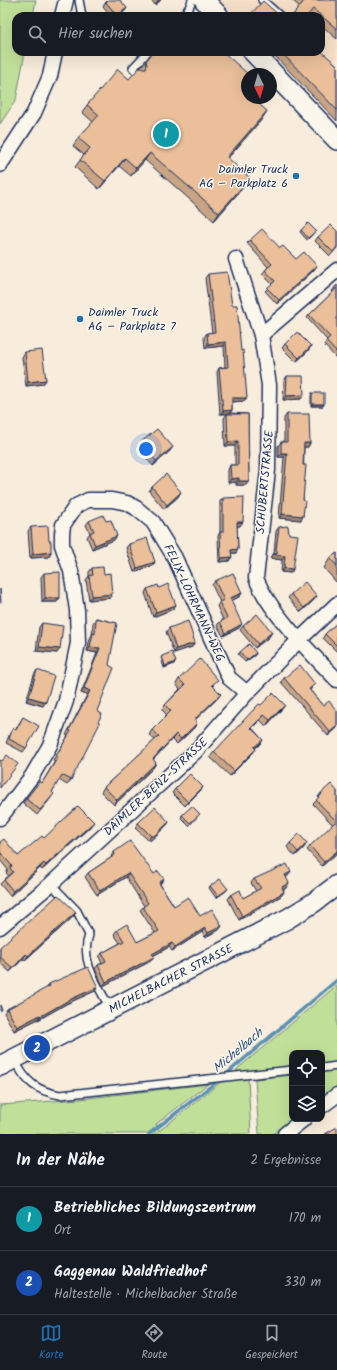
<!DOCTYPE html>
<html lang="de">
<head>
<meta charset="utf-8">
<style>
  body { margin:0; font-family:Kalam,sans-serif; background:#20242c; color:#f1f3f6 }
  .controls { position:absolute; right:12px; bottom:12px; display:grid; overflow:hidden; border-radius:8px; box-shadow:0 4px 16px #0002 }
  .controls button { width:36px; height:36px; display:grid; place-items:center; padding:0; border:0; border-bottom:1px solid #363941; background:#171b24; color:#f1f3f6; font:20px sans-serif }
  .compass { position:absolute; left:241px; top:68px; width:36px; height:36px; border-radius:50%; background:#171b24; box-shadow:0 4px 16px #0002; rotate:175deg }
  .you { position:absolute; left:146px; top:449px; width:14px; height:14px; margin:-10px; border:3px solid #fff; border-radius:50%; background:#1a73e8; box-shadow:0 0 0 6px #1a73e833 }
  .badge { display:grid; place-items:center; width:26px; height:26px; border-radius:50%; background:#1f6fb2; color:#fff; font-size:13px; font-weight:700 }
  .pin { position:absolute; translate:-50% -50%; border:2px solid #fff; box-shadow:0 1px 4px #0006 }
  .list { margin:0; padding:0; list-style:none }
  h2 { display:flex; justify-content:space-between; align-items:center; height:52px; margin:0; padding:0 16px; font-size:17px }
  h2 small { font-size:13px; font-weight:400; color:#9ea1a6 }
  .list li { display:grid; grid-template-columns:26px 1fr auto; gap:12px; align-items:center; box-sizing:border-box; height:64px; padding:0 16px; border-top:1px solid #363941 }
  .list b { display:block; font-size:15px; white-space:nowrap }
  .list p { margin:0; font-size:13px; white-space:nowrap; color:#9ea1a6 }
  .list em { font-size:13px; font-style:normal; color:#9ea1a6 }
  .icon { flex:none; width:22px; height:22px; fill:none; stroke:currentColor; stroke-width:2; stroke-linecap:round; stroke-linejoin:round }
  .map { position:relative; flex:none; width:337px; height:1134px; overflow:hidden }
  .search { position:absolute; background:#171b24; box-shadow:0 4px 16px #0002; left:12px; right:12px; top:12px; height:44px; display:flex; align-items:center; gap:10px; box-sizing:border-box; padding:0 14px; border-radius:12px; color:#9ea1a6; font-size:15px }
  .sheet { height:180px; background:#171b24 }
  nav { display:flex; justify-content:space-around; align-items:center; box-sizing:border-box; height:56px; border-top:1px solid #363941; background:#171b24; font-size:11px; color:#9ea1a6 }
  nav a { display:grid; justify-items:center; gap:2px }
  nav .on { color:#1f6fb2 }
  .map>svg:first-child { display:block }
  .built { fill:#f4dec8 }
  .green { fill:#c0df98; stroke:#6e877b }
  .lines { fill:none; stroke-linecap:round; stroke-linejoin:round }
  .stream { stroke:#5c91b0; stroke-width:3.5 }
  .lane-casing { stroke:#1b2f5e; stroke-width:10 }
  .street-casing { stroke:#1b2f5e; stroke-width:17 }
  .secondary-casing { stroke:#1b2f5e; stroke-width:22 }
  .lane { stroke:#fbf7ec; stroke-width:7 }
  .street { stroke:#fbf7ec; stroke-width:14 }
  .secondary { stroke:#fbf7ec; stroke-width:19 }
  .wall { fill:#c9a484; stroke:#1b2f5e }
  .shaded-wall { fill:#a4866c; stroke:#1b2f5e }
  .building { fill:#eabf9a; stroke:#1b2f5e }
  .poi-dot { fill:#1f6fb2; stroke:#fbf7ec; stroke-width:1.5 }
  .labels { text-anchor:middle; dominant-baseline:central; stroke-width:3; stroke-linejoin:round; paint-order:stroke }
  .poi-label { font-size:12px; fill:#1b2f5e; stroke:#fbf7ec; text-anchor:end }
  .street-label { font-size:12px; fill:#1b2f5e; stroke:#fbf7ec }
  .water-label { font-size:13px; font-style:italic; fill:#365880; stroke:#fbf7ec }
</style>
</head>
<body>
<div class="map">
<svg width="337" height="1134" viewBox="0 0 337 1134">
  <rect width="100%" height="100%" fill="#f8ecdc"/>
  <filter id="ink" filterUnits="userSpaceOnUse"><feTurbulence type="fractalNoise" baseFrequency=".025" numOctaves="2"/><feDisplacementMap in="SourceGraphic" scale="8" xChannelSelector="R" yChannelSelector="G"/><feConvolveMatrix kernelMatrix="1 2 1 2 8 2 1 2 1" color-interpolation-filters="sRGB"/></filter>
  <g filter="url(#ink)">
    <!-- built -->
    <path class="built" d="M220,0H337V121L321,52V16H236Z"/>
    <!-- green -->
    <g class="green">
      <path d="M0,0H36L33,16H16V52H25L16,100L0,124Z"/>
      <path d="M337,985V1062L322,1064V1053H292V1067L240,1072L236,1070Z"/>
      <path d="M337,1070V1087L322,1098V1072Z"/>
      <path d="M292,1075L293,1119L273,1134H259L255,1079Z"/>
      <path d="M248,1078L251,1134H0V1105L80,1099L208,1084L156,1124L159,1131L222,1081Z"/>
    </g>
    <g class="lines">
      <!-- stream -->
      <g class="stream">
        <path d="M224,1076L337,980"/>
        <path d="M149,1134L219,1080"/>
      </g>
      <defs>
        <g id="lane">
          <path d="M79,0L82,16"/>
          <path d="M262,0L280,16"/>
          <path d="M182,16L189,8L192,0"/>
          <path d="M137,72L133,68L148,52"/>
          <path d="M51,884L77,911L89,935C79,961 99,987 111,1010"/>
          <path d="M15,1060C25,1082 37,1091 60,1095L292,1070"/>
          <path d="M322,1068L337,1066"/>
        </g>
        <g id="street">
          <path d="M62,16L66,0"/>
          <path d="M0,165L34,113L50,76L55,52"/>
          <path d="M236,259L261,335L269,385L268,470L256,578C269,612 311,653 337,680"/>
          <path d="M261,335L337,270"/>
          <path d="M0,818L32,776L50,745L66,701L78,643L77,610L71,571L62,545V534L63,525L76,506L88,500H112L127,503L136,508L153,522L175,558L229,678L247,693"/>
          <path d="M0,927L51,884L196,751L247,693L299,640L337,604"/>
          <path d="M322,1106L337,1095"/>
          <path d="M285,1134L304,1119"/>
        </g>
        <g id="secondary">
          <path d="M204,0L219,16"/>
          <path d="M253,52L337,140"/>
          <path d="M0,1066L287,919L313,903L337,885"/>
        </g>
      </defs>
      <!-- lane casing -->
      <use href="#lane" class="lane-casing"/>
      <!-- street casing -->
      <use href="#street" class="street-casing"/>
      <!-- secondary casing -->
      <use href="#secondary" class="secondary-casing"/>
      <!-- lane -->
      <use href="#lane" class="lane"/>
      <!-- street -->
      <use href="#street" class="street"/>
      <!-- secondary -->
      <use href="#secondary" class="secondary"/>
    </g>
    <!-- wall -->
    <g class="wall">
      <path d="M151,0H161L155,5Z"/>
      <path d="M292,0H337V39L321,25V16H310L309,15L308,16H292L300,7Z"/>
      <path d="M106,2L127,8L124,12L119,16H111L103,6Z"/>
      <path d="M135,52H142L138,55Z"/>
      <path d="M152,52H223L245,91L262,119L228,158L245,185L214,221L145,160L131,176L119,166L99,189L75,167L84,155L73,146L78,138L93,122L82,112L87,105L129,79L140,68Z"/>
      <path d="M271,52H321L337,65V121Z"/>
      <path d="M301,230L314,233L307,240L300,232Z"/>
      <path d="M337,231V248L330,256L315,241L318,237Z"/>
      <path d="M250,240L280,248L296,259L314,270L277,304L265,291L272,284L262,274L268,267L247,243Z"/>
      <path d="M208,274L244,401L232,402V410L230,413L248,414L249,481L246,485H236V482L228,483V470L230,465H235V446H225L224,418L227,414H220L217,372L219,368L225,367L224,346L205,348L204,337L207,333H212L205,278Z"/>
      <path d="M337,285V359L324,345L327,340L307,318L309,315L333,292L332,291Z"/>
      <path d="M285,344L311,346L308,351L296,362L282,348Z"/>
      <path d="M25,352L46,380L43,384L26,386L22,357Z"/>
      <path d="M287,376L301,399L283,400L284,381Z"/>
      <path d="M312,393L324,404L323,406H311V396Z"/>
      <path d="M287,414L310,443L308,447H304L303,500V516L301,520L279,518L284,457H278V446L281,442H284V418Z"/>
      <path d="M140,443L170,451L153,466L137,447Z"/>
      <path d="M152,487L178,497L164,509L149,491Z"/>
      <path d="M223,498L240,526H237L238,549L236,553H232L229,561L219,562L218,536L220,532V501Z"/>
      <path d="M89,521L114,540L92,549L87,537L90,533L86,525Z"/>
      <path d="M31,527L51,552L49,557L30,558L28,531Z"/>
      <path d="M279,527L293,569L291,573L281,572L282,560L270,558L274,554L276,531Z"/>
      <path d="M129,544L155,562L152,566L134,572L126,548Z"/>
      <path d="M337,553V581L336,582L324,568L330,558Z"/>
      <path d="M92,568L112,594L110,598L89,600L86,580L89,576V572Z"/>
      <path d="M44,573L57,602H42L41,577Z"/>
      <path d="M215,581L242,593L239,597L231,600L239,628L223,636L217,625L220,622L223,620L217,606L220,602L212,585Z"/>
      <path d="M159,588L173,609L153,617L145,593L147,589Z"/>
      <path d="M291,594L314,600L301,612L288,598Z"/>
      <path d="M96,618L117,623L71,780L67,785L59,780L52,792L51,798L37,815L23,803L26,799L42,783L55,761L53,760L68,736L66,735L87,695L81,693L97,653L87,651L90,638L92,635L93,623Z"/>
      <path d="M42,623L57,653L36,651L39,627Z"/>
      <path d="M337,623V652L323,638L325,634Z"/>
      <path d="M243,626L272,632L269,637L255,648L240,630Z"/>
      <path d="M169,628L195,643L192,647L174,653L166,632Z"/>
      <path d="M240,652L256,653L255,655L245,662L238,654Z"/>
      <path d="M162,656L174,664L164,668L161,658Z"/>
      <path d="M37,670L43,706L26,701L34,675Z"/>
      <path d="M284,678L312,688L310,690L323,706L337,711V728L328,736L281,682Z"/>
      <path d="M179,679L214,685L213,686L217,699L194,720L197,723L194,728L177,744L172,739L153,760L156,763L153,768L114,805L101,792L104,787L155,740L149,735L152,730L167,715L162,710L165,705L180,689L176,684Z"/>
      <path d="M261,705H285L281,710L266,726L260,720L252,728L263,740L259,745L255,748L252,754L230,776L210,757L214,752Z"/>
      <path d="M23,717L26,748L23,752L6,743L10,733L13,728L15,730Z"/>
      <path d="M203,787L200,791L185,806L172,793L175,789Z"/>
      <path d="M337,791V853L322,866L307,850L310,846L333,825L313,804L319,798L318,797L321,793Z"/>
      <path d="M182,815L198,816L189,826L181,818Z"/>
      <path d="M169,822L166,826L151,840H148L135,828L138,823Z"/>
      <path d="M90,827L42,870L40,868L10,896L0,884L4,880L9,876L6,873L8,870L0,860V842L18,856L44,838Z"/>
      <path d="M290,843L304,848L295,856L287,847Z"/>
      <path d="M114,852L154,874L161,883L160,884L174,906L200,916L219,930L205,937L202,932L172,951L169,947L153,956L154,957L151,961L103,986L95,969L98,965L102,963L99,957L102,953L120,943L114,934L117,930L137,942L155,933L140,910L144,906L126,877L97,895L85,877L88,873L112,857L111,856Z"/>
      <path d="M288,876L286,877V888L283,890L284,892L281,896L239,920L228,899L231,895L243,898L256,891L251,883L254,879Z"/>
      <path d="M210,886L228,889L226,891L216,898L209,888Z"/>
      <path d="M76,912L73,917L25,960L23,959L10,972L0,963V947Z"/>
      <path d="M49,984L98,987L95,991L66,1004L38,1020V1019L14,1031L4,1013L7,1009L46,989Z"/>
    </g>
    <!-- shaded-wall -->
    <g class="shaded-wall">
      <path d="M159,0H161L155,5L158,1Z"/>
      <path d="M127,8L124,12L119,16H117Z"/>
      <path d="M267,111L262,119L222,165L227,157Z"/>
      <path d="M150,153L145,160L131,176L136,168Z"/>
      <path d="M125,158L119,166L99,189L105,181Z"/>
      <path d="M250,178L245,185L214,221L219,213Z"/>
      <path d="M317,266L314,270L277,304L279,300Z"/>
      <path d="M226,342L224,346L205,348L208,344Z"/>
      <path d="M311,346L308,351L296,362L299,358Z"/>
      <path d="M46,380L43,384L26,386L28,382Z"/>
      <path d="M304,395L301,399L283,400L286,396Z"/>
      <path d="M232,398H247L244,401L230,402Z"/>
      <path d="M312,404H324L323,406H311Z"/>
      <path d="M232,410L230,413L220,414L223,411Z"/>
      <path d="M238,441L235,446H225L228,442Z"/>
      <path d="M304,443H310L308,447H302Z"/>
      <path d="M173,447L170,451L153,466L156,461Z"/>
      <path d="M281,453H287L284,457H278Z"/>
      <path d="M239,478L236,482L228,483L231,479Z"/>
      <path d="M239,481H249L246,485H236Z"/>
      <path d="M181,492L178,497L164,509L167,505Z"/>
      <path d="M282,514L303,516L301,520L279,518Z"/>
      <path d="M237,522H243L240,526H234Z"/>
      <path d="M117,536L114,540L92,549L95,545Z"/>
      <path d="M238,549L236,553H229L231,550Z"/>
      <path d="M51,552L49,557L30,558L33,554Z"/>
      <path d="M273,554L285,556L282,560L270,558Z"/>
      <path d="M232,557L229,561L219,562L221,558Z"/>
      <path d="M155,562L152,566L134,572L137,568Z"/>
      <path d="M284,568L293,569L291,573L281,572Z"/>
      <path d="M242,593L239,597L228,602L230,598Z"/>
      <path d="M112,594L110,598L89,600L92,596Z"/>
      <path d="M317,596L314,600L301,612L304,608Z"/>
      <path d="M45,598H60L57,602H42Z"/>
      <path d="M176,605L173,609L153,617L156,612Z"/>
      <path d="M242,624L239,628L223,636L226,633Z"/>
      <path d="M272,632L269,637L255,648L258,644Z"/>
      <path d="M195,643L192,647L174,653L176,649Z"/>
      <path d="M39,647L60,649L57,653L36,651Z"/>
      <path d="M90,647L100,648L97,653L87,651Z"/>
      <path d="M256,653L255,655L245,662L247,660Z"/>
      <path d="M176,662L174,664L164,668L165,666Z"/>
      <path d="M84,688L90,691L87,695L81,693Z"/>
      <path d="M221,694L217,699L190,725L194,720Z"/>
      <path d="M29,697L46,702L43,706L26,701Z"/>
      <path d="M285,705L281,710L266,726L270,720Z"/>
      <path d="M264,715L260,720L247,733L251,728Z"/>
      <path d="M197,723L194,728L177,744L181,739Z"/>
      <path d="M337,726V728L328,736L330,732Z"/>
      <path d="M176,734L172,739L149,764L153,759Z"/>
      <path d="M263,740L259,745L250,752L254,747Z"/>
      <path d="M256,749L252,754L230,776L234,771Z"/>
      <path d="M156,763L153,768L114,805L117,800Z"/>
      <path d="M203,787L200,791L185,806L188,802Z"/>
      <path d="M94,822L90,827L42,870L46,865Z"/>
      <path d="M169,822L166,826L151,840H148L151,836Z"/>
      <path d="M307,843L304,848L295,856L298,852Z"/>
      <path d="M337,851V853L322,866L324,862Z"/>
      <path d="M44,863L40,868L10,896L13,891Z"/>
      <path d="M291,872L288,876L282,879L285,875Z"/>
      <path d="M128,873L126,877L97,895L100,891Z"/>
      <path d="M164,879L161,883L156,887L159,883Z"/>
      <path d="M289,883L286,888L279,892L282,887Z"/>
      <path d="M228,889L226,891L216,898L218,896Z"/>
      <path d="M284,892L281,896L239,920L242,916Z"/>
      <path d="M76,912L73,917L25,960L28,956Z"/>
      <path d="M222,926L219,930L205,937L208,933Z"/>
      <path d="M205,928L202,932L172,951L175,947Z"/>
      <path d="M172,943L169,947L149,958L152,954Z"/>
      <path d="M26,954L23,959L10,972L13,968Z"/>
      <path d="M154,957L151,961L103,986L106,982Z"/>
      <path d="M98,987L95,991L66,1004L38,1020L41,1016L69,1000Z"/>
      <path d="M40,1015L38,1019L14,1031L17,1027Z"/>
    </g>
    <!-- building -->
    <g class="building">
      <path d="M108,0H120L127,8L117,16L106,2Z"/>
      <path d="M303,0H337V29L313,9L307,16H292L304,1Z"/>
      <path d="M263,1L280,16H249Z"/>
      <path d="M321,51L337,65V110L281,52H321Z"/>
      <path d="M153,52H223L248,74H247V87L244,91L247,93V98H252L267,111L227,157L250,178L219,213L150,153L136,168L125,158L105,181L80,160L90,148L78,138L99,115L87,105L118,69L129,79L139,68H146L147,65L146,61Z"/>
      <path d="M308,223L316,231L308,238L301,230Z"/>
      <path d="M331,225L337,231V247L333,252L318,237Z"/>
      <path d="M262,229L280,248L283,246L296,259L304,252L317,266L279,300L267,288L275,281L265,270L272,264L250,240Z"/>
      <path d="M227,272L232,305H237L241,351L243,350L247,398H232V410L223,411L219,368L228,367L226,342L208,344L207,333L215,332L208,274Z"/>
      <path d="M337,285V353L326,341L330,337L309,315L336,289L334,288Z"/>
      <path d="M297,332L311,346L299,358L285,344Z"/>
      <path d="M42,350L46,380L28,382L25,352Z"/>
      <path d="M287,376H303L304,395L286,396Z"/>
      <rect x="312" y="393" width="12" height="11"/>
      <path d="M227,414H248L249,481H239V478L231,479L230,465H238V441L228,442Z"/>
      <path d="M287,414H309L310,443H304L303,465H306L303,500L305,501L303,516L282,514L287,453H281V442H287Z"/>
      <path d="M157,429L173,447L156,461L140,443Z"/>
      <path d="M166,474L181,492L167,505L152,487Z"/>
      <path d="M244,497L243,522H237L238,549L231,550L232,557L221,558L220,532H223V498Z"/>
      <path d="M103,515L106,521L111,520L117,536L95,545L90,533L94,531L89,521Z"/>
      <path d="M48,526L49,541H51V552L33,554L31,527Z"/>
      <path d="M288,526L289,534L298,535L293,569L284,568L285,556L273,554L278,552L276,550L279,527Z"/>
      <path d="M147,538L155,562L137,568L129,544Z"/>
      <path d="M337,553V566L330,558Z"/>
      <path d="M103,567L104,574L110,573L112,594L92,596L89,576L93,575L92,568Z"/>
      <path d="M60,572V598H45L44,573Z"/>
      <path d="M233,573L242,593L230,598L242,624L226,633L220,622L227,618L219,602L224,600L215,581Z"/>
      <path d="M305,582L317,596L304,608L291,594Z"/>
      <path d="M168,584L176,605L156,612L147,589L158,585L159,588Z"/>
      <path d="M0,589L1,602H0Z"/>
      <path d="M257,614L272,632L258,644L243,626Z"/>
      <path d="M96,618L117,623L109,665L114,668L97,711L102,714L98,722L100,723L71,780L62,775L52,792L54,794L40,810L26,799L40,781L42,783L58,757L56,756L71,731L69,730L90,691L84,688L100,648L90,647L93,633L95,634Z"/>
      <path d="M188,621L195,643L176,649L169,628Z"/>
      <path d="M42,623L63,626L60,649L39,647Z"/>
      <path d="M337,623V646L325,634Z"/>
      <path d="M249,644L256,653L247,660L240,652Z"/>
      <path d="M172,652L176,662L165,666L162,656Z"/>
      <path d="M200,659L218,680L212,685L221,694L194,720L197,723L181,739L176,734L153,759L156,763L117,800L104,787L159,736L152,730L171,711L165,705L185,685L179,679Z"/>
      <path d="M300,665L315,684L309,689L323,706L329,701L337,711V726L330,732L284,678Z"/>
      <path d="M37,670L54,676L46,702L29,697Z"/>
      <path d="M273,693L285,705L270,720L264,715L251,728L263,740L254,747L256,749L234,771L214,752L256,707L259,704L261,705Z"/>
      <path d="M23,717L39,726L26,748L9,739L13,728L16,730Z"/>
      <path d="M7,755L18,764L0,788V760L2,761Z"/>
      <path d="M190,774L203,787L188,802L175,789Z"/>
      <path d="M331,784L337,791V851L324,862L310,846L336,821L316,800L322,794L321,793Z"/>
      <path d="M78,806L94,822L46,865L44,863L13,891L4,880L13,872L10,868L12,866L0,852V842L4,839L18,856L42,836L44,838Z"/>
      <path d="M192,806L200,814L190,823L182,815Z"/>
      <path d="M155,807L169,822L154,836H151L138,823Z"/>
      <path d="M299,834L307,843L298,852L290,843Z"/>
      <path d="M130,841L154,874L158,871L164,879L159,883L174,906L188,897L200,916L212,909L222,926L208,933L205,928L175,947L172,943L152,954L154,957L106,982L98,965L106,961L102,953L124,941L117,930L127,924L137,942L159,931L143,907L148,903L128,873L100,891L88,873L115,855L114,852Z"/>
      <path d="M287,864L291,872L285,875L289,883L282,887L284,892L242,916L231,895L240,890L243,898L261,888L254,879Z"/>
      <path d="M220,879L228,889L218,896L210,886Z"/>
      <path d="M58,895L76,912L28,956L26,954L13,968L0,957V947Z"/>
      <path d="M88,967L98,987L69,1000L41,1016L40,1015L17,1027L7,1009L50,986L49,984Z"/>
      <path d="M0,1005L2,1010L0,1011Z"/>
      <path d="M337,1127V1134H325Z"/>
    </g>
  </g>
  <!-- markers -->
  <g class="poi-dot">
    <circle cx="296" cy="176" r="4"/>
    <circle cx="80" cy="319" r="4"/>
  </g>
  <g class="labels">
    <!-- poi labels -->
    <g class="poi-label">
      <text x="288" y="169">Daimler Truck<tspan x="288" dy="14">AG − Parkplatz 6</tspan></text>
      <text x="88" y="312" text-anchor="start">Daimler Truck<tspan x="88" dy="14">AG − Parkplatz 7</tspan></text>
    </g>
    <!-- street labels -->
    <g class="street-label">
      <text transform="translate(265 482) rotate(-85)">SCHUBERTSTRASSE</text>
      <text transform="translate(194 603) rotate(65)">FELIX-LOHRMANN-WEG</text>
      <text transform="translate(156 787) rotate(-43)">DAIMLER-BENZ-STRASSE</text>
      <text transform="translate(171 979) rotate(-27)">MICHELBACHER STRASSE</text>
    </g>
    <!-- water labels -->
    <g class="water-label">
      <text transform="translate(238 1051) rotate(-40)">Michelbach</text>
    </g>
  </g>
</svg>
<div class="controls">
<button><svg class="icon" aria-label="locate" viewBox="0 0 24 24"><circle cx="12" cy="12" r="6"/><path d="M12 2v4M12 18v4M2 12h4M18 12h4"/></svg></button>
<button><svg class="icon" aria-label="layers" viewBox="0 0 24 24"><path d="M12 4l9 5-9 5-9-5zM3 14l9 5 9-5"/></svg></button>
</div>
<svg class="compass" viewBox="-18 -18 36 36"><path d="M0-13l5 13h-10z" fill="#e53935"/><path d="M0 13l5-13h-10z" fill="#9ea1a6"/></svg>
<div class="you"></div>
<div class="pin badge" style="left:166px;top:134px;background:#0f9aa8">1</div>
<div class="pin badge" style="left:37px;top:1048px;background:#1a4fb4">2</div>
<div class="search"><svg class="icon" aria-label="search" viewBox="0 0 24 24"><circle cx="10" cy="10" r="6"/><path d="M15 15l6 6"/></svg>Hier suchen</div>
</div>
<section class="sheet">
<h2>In der Nähe<small>2 Ergebnisse</small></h2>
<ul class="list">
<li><span class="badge" style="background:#0f9aa8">1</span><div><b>Betriebliches Bildungszentrum</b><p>Ort</p></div><em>170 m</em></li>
<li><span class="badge" style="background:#1a4fb4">2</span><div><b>Gaggenau Waldfriedhof</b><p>Haltestelle · Michelbacher Straße</p></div><em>330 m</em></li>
</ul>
</section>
<nav>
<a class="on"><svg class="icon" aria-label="map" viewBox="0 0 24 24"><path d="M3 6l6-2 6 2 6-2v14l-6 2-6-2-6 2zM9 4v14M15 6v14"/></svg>Karte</a>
<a><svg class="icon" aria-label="directions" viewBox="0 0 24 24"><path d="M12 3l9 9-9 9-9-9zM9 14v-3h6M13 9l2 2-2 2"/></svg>Route</a>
<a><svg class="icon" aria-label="saved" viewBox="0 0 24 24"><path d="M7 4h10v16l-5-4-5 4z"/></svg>Gespeichert</a>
</nav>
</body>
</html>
